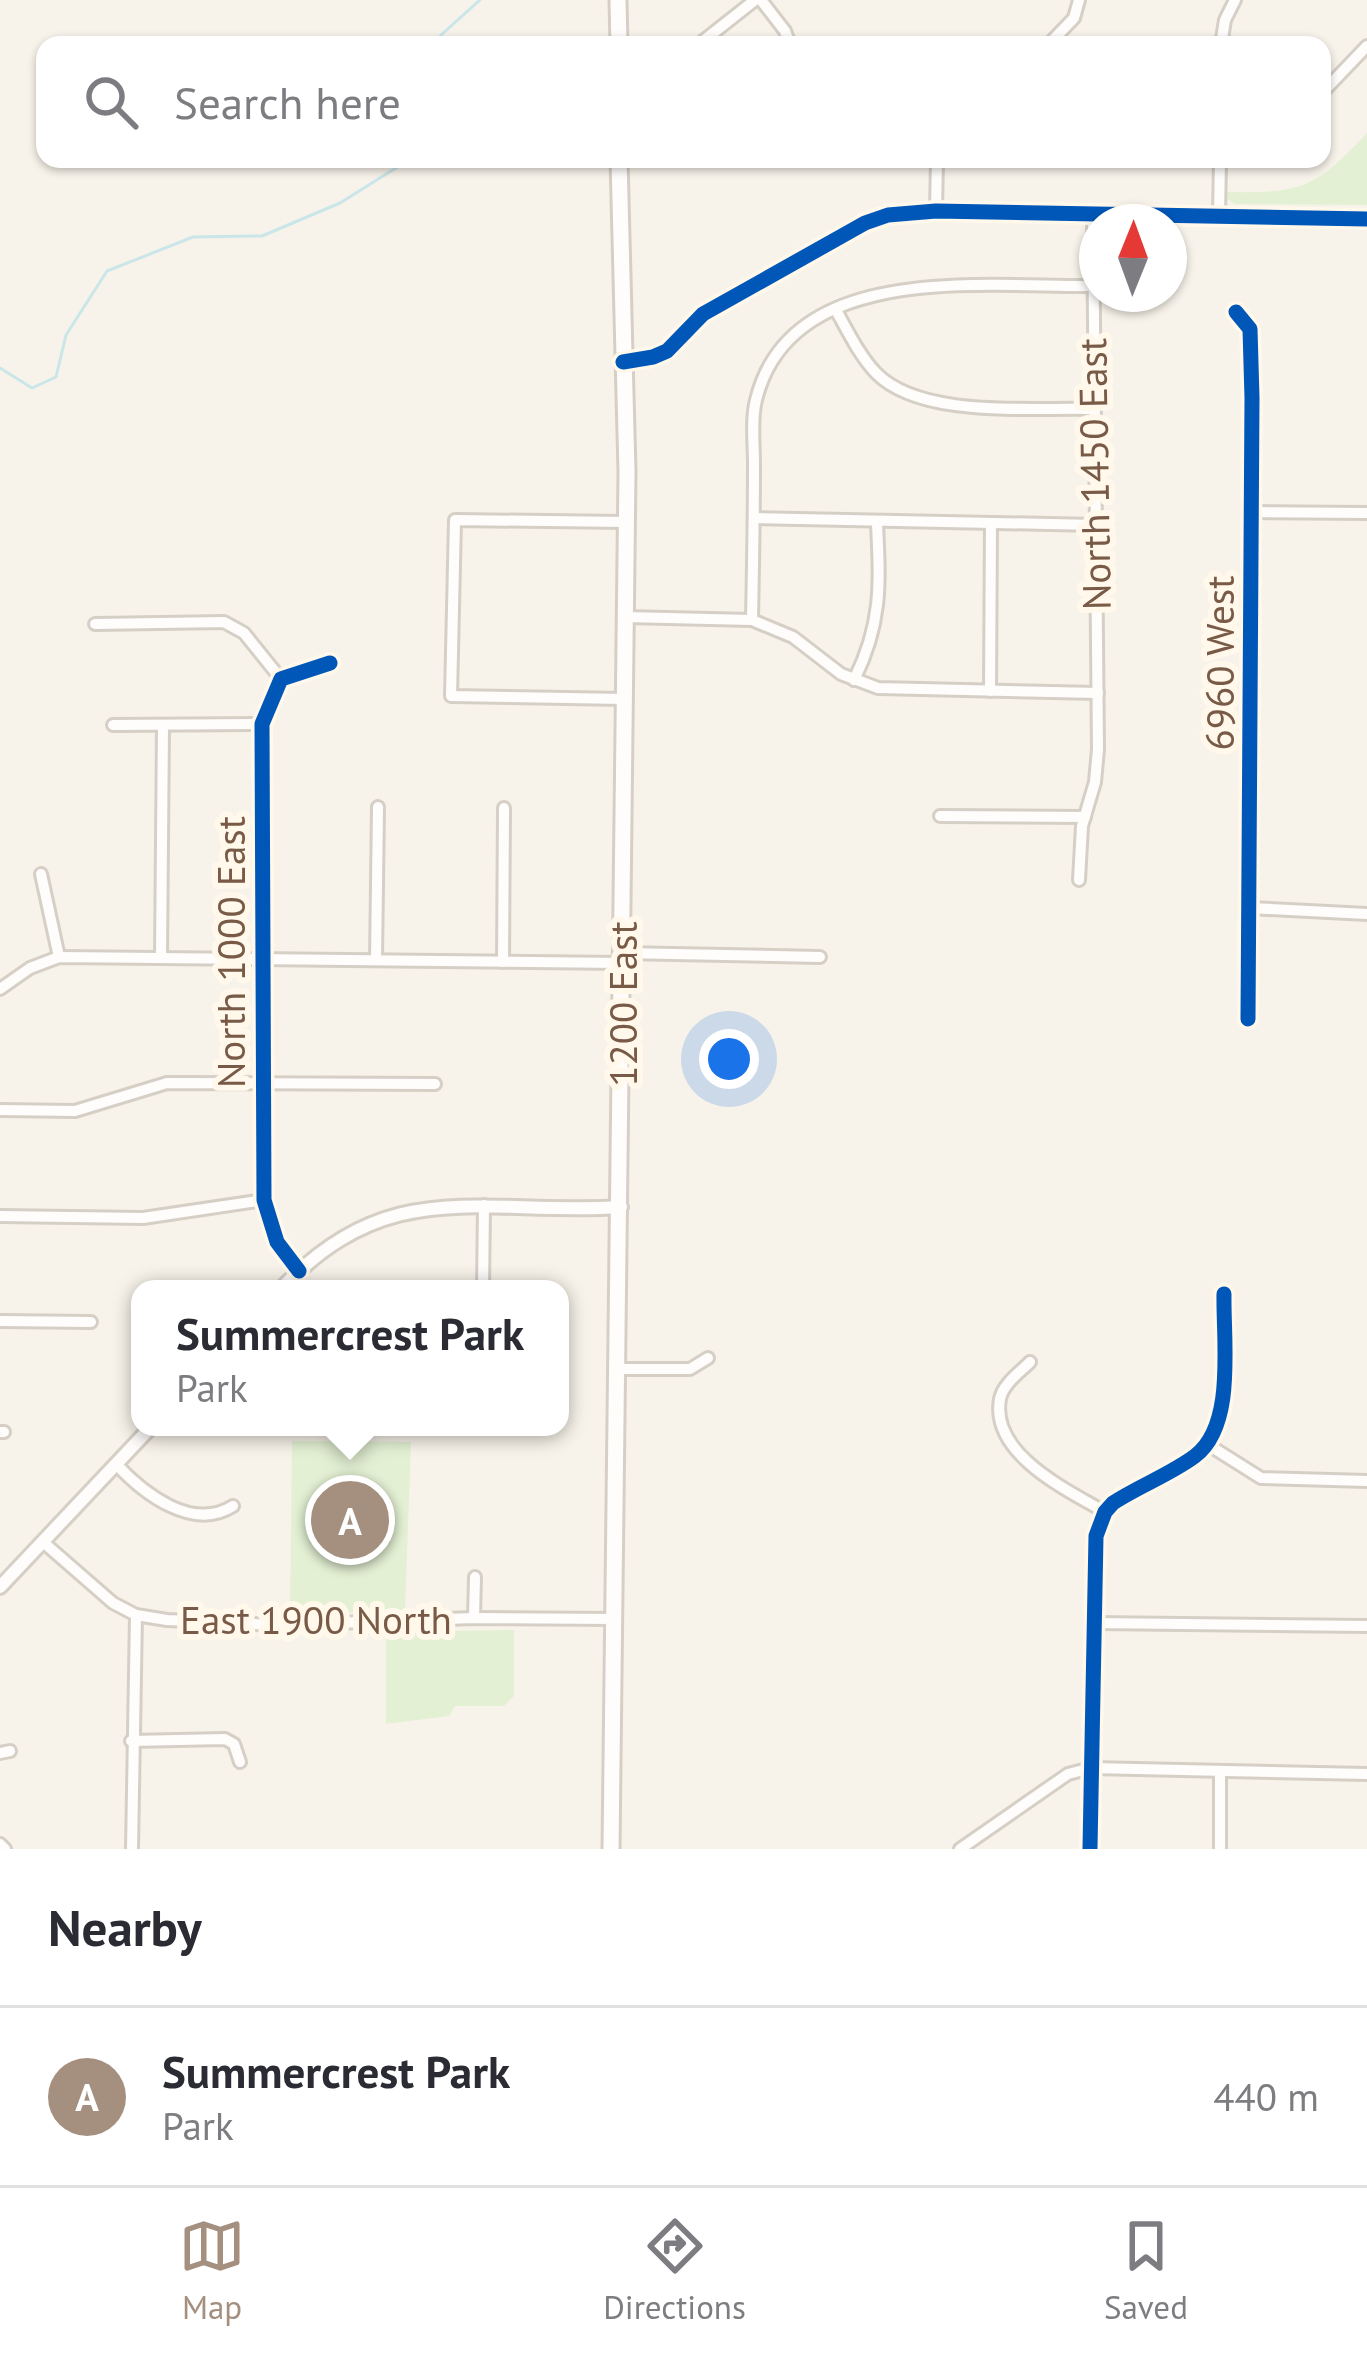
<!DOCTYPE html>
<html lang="en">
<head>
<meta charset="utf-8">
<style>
  body { margin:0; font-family:"PT Sans",sans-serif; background:#f2f2f3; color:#2b2b33 }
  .compass { position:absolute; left:1079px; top:204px; width:108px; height:108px; border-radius:50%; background:#fff; box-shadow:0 3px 9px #0004; rotate:1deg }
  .you { position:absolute; left:729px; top:1059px; width:42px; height:42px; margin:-30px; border:9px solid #fff; border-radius:50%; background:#1a73e8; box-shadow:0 0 0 18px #1a73e833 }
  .badge { display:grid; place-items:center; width:78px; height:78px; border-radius:50%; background:#a59080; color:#fff; font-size:39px; font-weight:700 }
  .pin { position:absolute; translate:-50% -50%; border:6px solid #fff; box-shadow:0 3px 12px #0006 }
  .popup { position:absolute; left:131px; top:1280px; width:438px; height:156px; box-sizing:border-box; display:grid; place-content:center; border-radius:24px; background:#fff; filter:drop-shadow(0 3px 9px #0005); font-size:39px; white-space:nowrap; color:#7c7c81 }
  .popup b { font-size:45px; color:#2b2b33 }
  .popup::after { content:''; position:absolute; left:50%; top:100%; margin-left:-24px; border:24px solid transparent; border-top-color:#fff }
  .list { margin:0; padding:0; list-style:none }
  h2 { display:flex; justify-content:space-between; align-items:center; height:156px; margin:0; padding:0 48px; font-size:51px }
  h2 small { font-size:39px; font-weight:400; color:#7c7c81 }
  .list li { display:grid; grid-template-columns:78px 1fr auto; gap:36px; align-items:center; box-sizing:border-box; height:180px; padding:0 48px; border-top:3px solid #e1e1e2 }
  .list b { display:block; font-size:45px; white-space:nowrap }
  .list p { margin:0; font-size:39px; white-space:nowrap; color:#7c7c81 }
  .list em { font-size:39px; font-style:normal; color:#7c7c81 }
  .icon { flex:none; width:66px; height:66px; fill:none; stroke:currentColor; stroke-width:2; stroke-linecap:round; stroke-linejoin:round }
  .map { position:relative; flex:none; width:1367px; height:1849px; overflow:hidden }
  .search { position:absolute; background:#fff; box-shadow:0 3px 9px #0004; left:36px; right:36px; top:36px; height:132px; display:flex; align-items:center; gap:30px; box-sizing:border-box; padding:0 42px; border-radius:24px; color:#7c7c81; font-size:45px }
  .sheet { height:336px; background:#fff }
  nav { display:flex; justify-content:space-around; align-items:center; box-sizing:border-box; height:168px; border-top:3px solid #e1e1e2; background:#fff; font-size:33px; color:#7c7c81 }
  nav a { display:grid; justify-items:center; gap:6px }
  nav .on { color:#a59080 }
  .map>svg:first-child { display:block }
  .green { fill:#e3f0d3 }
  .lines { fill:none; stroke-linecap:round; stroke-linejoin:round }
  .stream { stroke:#cae6e9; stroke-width:3 }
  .minor-casing { stroke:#d6cfc6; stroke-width:16 }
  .tertiary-casing { stroke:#d6cfc6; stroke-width:18 }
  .secondary-casing { stroke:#d7cfc6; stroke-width:21 }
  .minor { stroke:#fefdfc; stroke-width:10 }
  .tertiary { stroke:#fefdfc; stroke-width:12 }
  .secondary { stroke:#fefdfc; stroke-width:15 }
  .cycleway-casing { stroke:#fff8eb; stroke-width:22 }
  .cycleway { stroke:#0057b8; stroke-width:15 }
  .labels { text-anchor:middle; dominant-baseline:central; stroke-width:12; stroke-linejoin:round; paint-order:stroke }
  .street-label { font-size:39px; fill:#785a47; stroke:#fff8eb }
</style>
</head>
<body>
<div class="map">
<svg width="1367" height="1849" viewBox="0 0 1367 1849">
  <rect width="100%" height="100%" fill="#f8f3ea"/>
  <!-- green -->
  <g class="green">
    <path d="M1367,133V205L1235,204L1226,198L1224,192C1301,193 1314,190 1367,133Z"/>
    <path d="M292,1441L411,1442L405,1610L290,1615Z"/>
    <path d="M514,1630V1696L504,1706H455L449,1716L386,1724V1632Z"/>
  </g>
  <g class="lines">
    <!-- stream -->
    <g class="stream">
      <path d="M437,45L441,35L480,0"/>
      <path d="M0,368L32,388L56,377L66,335L107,271L193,237L262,236L340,203L399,166L401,159"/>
    </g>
    <defs>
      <g id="minor">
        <path d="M761,0L785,31L790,45"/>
        <path d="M698,45L755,0"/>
        <path d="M1048,45L1074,18L1079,0"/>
        <path d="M1221,45L1225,20L1235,0"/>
        <path d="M1322,93L1367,46"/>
        <path d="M936,211L937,159"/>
        <path d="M1219,217L1220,159"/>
        <path d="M836,310C847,330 859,355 876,373C921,419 1032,407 1092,409"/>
        <path d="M1236,312L1250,329L1252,398L1248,1019"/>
        <path d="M1252,512L1367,513"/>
        <path d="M754,518L1096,525"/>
        <path d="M625,617L752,620L793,637L841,674L878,688L1098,693"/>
        <path d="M752,620C753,568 754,516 754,464C754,444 751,419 756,400C790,261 984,287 1091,286"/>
        <path d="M95,624L224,622L244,633L281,679"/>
        <path d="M854,680C882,624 880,585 877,524"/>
        <path d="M990,691L991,524"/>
        <path d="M625,699L451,696L455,520L626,522"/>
        <path d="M113,725L262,724"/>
        <path d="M940,816L1085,817"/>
        <path d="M41,874L59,957"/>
        <path d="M1079,880L1082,826L1095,782L1098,749L1093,214"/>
        <path d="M1250,908L1367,914"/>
        <path d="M622,953L820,957"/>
        <path d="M161,957L163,726"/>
        <path d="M376,960L378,807"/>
        <path d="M503,962L504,808"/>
        <path d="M0,989L30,968L59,957L622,963"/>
        <path d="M0,1110L75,1111L167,1083L435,1084"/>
        <path d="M0,1216L143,1218L264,1200"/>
        <path d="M299,1271L277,1242L264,1200L262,724L281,679L330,663"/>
        <path d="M483,1289L484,1205"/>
        <path d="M0,1321L91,1322"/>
        <path d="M1030,1362C1019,1373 1003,1384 1000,1399C990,1454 1067,1490 1105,1512"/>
        <path d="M619,1369H690L708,1358"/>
        <path d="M0,1432H4"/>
        <path d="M1207,1444L1261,1478L1367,1481"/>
        <path d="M116,1464C143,1493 192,1532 233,1506"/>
        <path d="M43,1542L113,1603L136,1615L167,1620L277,1625L474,1618L615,1619"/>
        <path d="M474,1618L475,1577"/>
        <path d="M1093,1623L1367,1626"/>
        <path d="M131,1741L225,1739L234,1744L240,1762"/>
        <path d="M0,1753L10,1751"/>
        <path d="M0,1844L5,1849"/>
        <path d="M1090,1848L1096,1536L1105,1512L1113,1503C1139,1486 1171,1474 1195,1456C1236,1425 1223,1341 1224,1294"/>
        <path d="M132,1849L136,1615"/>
        <path d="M960,1849L1068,1774L1091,1768L1367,1774"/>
        <path d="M1220,1849V1771"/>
      </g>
      <g id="tertiary">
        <path d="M623,362L653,357L667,351L703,314L865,223L888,215L936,211L1367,219"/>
        <path d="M281,1289C390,1173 482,1216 621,1207"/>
        <path d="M0,1587L151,1427"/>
      </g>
      <g id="secondary">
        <path d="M618,0L619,45"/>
        <path d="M611,1849L627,472L619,159"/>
      </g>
    </defs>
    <!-- minor casing -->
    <use href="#minor" class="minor-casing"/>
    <!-- tertiary casing -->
    <use href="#tertiary" class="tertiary-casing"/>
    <!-- secondary casing -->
    <use href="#secondary" class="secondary-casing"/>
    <!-- minor -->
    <use href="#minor" class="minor"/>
    <!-- tertiary -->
    <use href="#tertiary" class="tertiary"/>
    <!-- secondary -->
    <use href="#secondary" class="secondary"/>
    <defs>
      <g id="cycleway">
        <path d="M1236,312L1250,329L1252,398L1248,1019"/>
        <path d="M623,362L653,357L667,351L703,314L865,223L888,215L936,211L1367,219"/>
        <path d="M299,1271L277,1242L264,1200L262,724L281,679L330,663"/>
        <path d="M1090,1848L1096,1536L1105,1512L1113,1503C1139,1486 1171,1474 1195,1456C1236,1425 1223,1341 1224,1294"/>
      </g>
    </defs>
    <!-- cycleway casing -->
    <use href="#cycleway" class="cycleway-casing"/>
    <!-- cycleway -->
    <use href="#cycleway" class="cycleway"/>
  </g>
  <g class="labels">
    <!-- street labels -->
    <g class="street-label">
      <text transform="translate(1094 474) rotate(-91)">North 1450 East</text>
      <text transform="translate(1219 663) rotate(-90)">6960 West</text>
      <text transform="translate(230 952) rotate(-90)">North 1000 East</text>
      <text transform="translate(622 1004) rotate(-90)">1200 East</text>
      <text x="316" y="1619">East 1900 North</text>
    </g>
  </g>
</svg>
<svg class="compass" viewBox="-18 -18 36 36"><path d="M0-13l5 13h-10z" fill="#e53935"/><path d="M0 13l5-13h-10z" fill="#7c7c81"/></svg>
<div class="you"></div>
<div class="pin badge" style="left:350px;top:1520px">A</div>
<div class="popup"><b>Summercrest Park</b>Park</div>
<div class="search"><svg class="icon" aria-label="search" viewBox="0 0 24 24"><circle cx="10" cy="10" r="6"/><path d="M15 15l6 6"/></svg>Search here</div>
</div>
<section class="sheet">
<h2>Nearby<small></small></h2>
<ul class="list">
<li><span class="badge">A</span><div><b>Summercrest Park</b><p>Park</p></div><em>440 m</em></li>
</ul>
</section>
<nav>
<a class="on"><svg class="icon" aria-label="map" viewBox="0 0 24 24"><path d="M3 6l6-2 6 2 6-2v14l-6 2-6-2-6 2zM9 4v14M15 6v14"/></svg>Map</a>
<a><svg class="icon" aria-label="directions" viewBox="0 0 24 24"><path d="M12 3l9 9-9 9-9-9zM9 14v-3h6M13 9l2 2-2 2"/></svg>Directions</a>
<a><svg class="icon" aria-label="saved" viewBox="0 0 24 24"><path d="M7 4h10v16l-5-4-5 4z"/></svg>Saved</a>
</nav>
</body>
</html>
